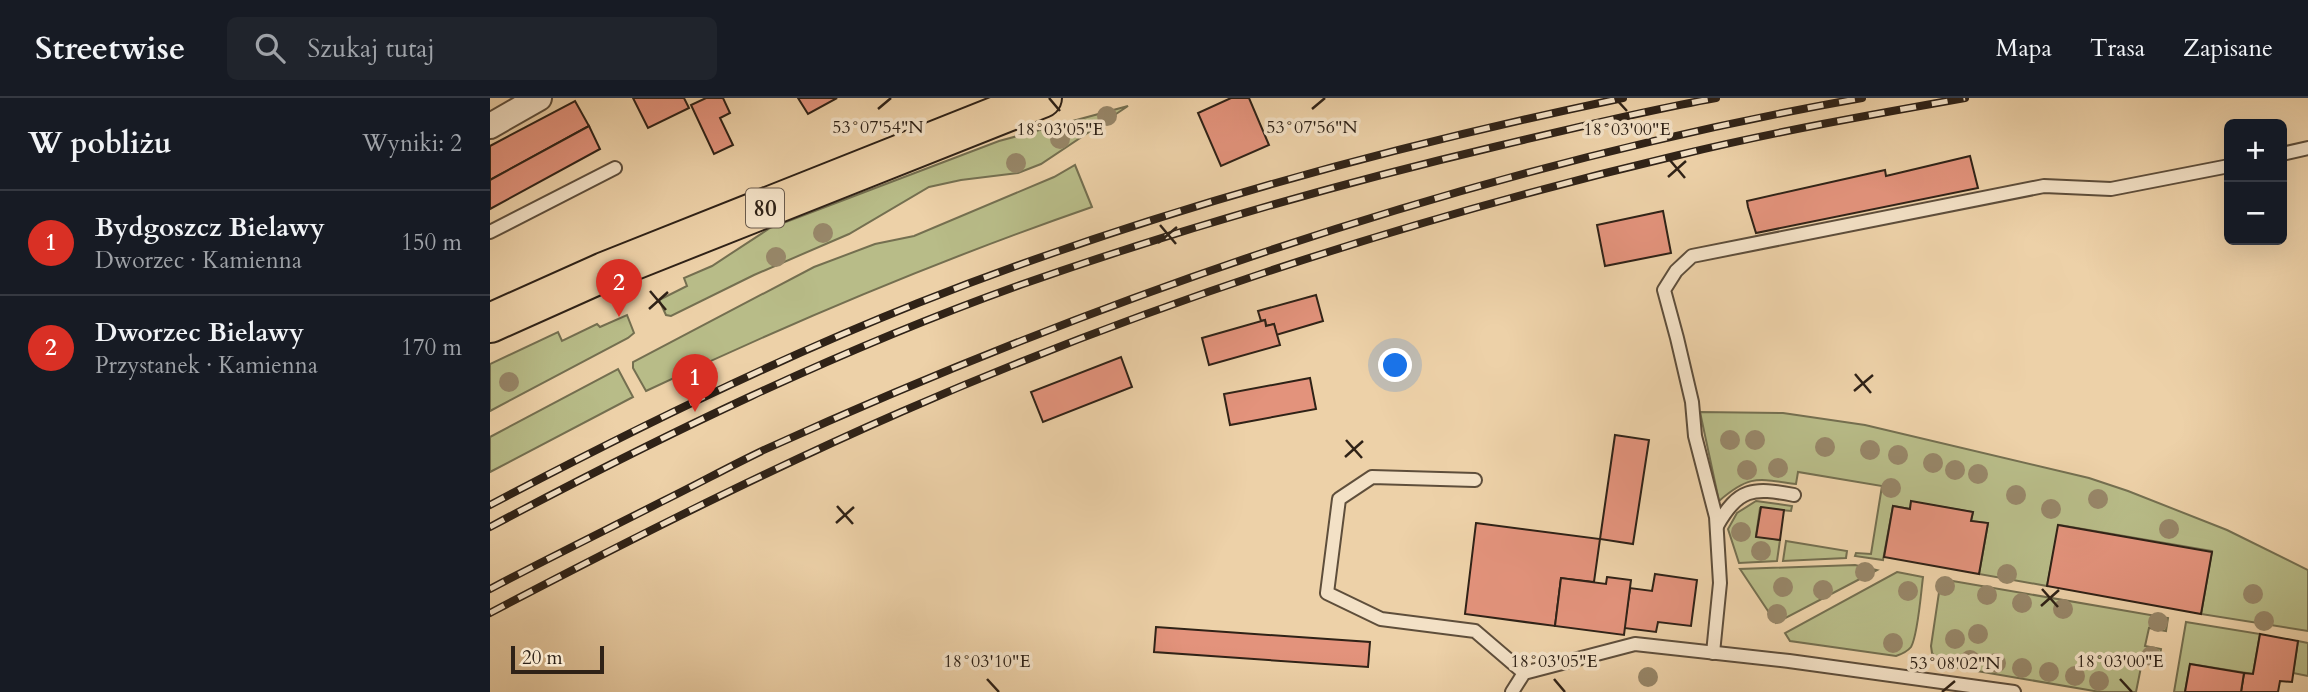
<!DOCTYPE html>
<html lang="pl">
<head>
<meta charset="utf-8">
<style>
  body { margin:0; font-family:Cardo,serif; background:#20242c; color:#f1f3f6 }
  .controls { position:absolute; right:21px; top:21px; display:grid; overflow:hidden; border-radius:10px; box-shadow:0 7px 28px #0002 }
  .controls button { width:63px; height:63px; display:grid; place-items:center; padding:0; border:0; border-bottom:2px solid #363941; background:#171b24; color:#f1f3f6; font:35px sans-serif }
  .scale { position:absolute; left:21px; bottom:18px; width:93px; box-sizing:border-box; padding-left:7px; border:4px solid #2f2217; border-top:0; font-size:19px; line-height:24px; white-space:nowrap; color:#2f2217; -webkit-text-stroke:5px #f3e1c6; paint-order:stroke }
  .you { position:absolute; left:906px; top:268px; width:24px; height:24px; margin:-18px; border:5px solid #fff; border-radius:50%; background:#1a73e8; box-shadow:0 0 0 10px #1a73e833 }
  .badge { display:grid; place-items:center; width:46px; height:46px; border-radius:50%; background:#d93025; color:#fff; font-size:23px; font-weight:700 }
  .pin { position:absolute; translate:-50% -58px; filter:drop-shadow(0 2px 4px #0008) }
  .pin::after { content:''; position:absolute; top:37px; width:24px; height:21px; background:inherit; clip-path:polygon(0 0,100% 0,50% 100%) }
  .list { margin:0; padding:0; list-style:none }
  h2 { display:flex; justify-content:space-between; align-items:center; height:91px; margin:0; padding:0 28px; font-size:30px }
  h2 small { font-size:23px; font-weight:400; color:#9ea1a6 }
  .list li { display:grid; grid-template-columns:46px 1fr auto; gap:21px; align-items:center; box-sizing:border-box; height:105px; padding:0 28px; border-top:2px solid #363941 }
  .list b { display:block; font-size:26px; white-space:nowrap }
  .list p { margin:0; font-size:23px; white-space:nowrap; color:#9ea1a6 }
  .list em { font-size:23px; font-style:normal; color:#9ea1a6 }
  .icon { flex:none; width:38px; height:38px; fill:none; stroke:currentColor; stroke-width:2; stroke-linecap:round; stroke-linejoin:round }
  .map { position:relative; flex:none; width:1818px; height:594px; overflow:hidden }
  header { display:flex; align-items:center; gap:42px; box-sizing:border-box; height:98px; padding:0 35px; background:#171b24; border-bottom:2px solid #363941 }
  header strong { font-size:33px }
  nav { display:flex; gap:38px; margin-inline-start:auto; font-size:24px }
  .search { width:490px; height:63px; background:#20242c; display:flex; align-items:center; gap:18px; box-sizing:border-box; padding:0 24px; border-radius:10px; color:#9ea1a6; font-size:26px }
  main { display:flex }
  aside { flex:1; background:#171b24 }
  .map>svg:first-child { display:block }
  .green { fill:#b8bc88; stroke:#746f50; stroke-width:2 }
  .building { fill:#e3937c; stroke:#2f2217; stroke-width:2 }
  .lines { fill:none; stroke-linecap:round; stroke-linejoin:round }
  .service-casing { stroke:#5e4e3b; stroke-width:16 }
  .minor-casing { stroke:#5e4e3b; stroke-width:28 }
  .primary-casing { stroke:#2f2217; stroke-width:42 }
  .service { stroke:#f3e1c6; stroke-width:12 }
  .minor { stroke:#f3e1c6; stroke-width:24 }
  .primary { stroke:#edd1a8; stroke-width:38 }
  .rail-casing { stroke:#2f2217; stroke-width:8 }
  .rail { stroke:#f3e1c6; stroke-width:5; stroke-dasharray:16; stroke-linecap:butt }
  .tree { fill:#978668 }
  .ticks { fill:none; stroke:#2f2217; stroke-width:2.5 }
  .labels { text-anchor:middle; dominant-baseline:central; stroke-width:7; stroke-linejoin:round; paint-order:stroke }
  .shield { fill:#f3e1c6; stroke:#6a5b4c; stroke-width:2 }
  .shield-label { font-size:23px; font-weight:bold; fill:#2f2217 }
  .ticks-label { font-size:18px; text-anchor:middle; fill:#2f2217; stroke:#f3e1c6; stroke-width:7; stroke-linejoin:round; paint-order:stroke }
</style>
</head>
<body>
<header>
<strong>Streetwise</strong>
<div class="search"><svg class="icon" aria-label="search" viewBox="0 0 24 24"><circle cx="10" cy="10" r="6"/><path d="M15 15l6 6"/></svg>Szukaj tutaj</div>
<nav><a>Mapa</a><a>Trasa</a><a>Zapisane</a></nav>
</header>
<main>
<aside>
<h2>W pobliżu<small>Wyniki: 2</small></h2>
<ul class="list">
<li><span class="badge">1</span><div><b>Bydgoszcz Bielawy</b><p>Dworzec · Kamienna</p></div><em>150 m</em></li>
<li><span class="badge">2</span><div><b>Dworzec Bielawy</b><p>Przystanek · Kamienna</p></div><em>170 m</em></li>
</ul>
</aside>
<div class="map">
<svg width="1818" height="594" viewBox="0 0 1818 594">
  <rect width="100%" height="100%" fill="#edd1a8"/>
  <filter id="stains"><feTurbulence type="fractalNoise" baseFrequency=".00286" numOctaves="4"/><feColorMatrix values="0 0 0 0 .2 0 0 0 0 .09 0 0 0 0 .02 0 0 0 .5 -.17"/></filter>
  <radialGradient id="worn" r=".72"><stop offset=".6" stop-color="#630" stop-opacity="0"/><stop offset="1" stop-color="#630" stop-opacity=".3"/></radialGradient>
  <!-- green -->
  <g class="green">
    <path d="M638,8L551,66L528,75L471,82L439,89L359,136L264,177L181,218L176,217L169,202L197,188L194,180L222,168L280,130L509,43Z"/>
    <path d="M585,67L602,109C449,162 302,224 156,293L143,270V264L324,169L385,146L424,138L564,79Z"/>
    <path d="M137,217L144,235L138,240L0,313V266L68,234L72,243L107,226L110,229Z"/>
    <path d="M128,271L143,299L0,374V339Z"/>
    <path d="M1210,314L1293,315L1375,327L1599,380L1638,393L1737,432L1818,472V533L1711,516L1722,453L1569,427L1557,488L1489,476L1498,425L1481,423L1483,414L1421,404L1420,411L1403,408L1393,462L1365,458L1366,455L1381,456L1392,388L1308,374L1306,386C1268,381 1260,376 1229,403Z"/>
    <path d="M1266,403L1302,408L1301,413L1270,410L1266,438L1290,442L1287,463L1249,465L1238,431L1247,415Z"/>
    <path d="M1296,443L1357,453L1356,460L1293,463Z"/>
    <path d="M1365,467L1387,472L1286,525L1250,471Z"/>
    <path d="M1407,474L1433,479C1431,494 1428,537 1421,549C1417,554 1412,556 1406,558L1300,543L1295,535Z"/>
    <path d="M1451,481L1678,520L1676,533L1659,530L1655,548L1671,551L1669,566L1652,564L1646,594H1610L1452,567L1442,555L1441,548Z"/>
    <path d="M1696,524L1770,536L1763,576L1700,566L1695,594H1684Z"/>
    <path d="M1808,543L1818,545V578L1803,575Z"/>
  </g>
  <!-- building -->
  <g class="building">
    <path d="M143,0H194L199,10L158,30Z"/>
    <path d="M216,0H233L240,15L230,20L243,47L224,56L201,7Z"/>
    <path d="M308,0H347L318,16Z"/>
    <path d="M741,0H759L779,47L731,68L708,15Z"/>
    <path d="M85,3L99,28L0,82V48Z"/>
    <path d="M99,28L110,51L0,111V82Z"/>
    <path d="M1480,58L1488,90L1266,135L1258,109L1257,103L1395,72L1396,78Z"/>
    <path d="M1173,113L1181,155L1115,168L1107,127Z"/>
    <path d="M826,197L833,223L786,237L784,226L776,228L775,222L771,223L768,213Z"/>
    <path d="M775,222L776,228L784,226L790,247L719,267L712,240Z"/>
    <path d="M631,259L642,289L553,324L541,294Z"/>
    <path d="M820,280L826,311L740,327L734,296Z"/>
    <path d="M1125,337L1159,342L1143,446L1110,441Z"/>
    <path d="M1421,403L1483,414L1481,423L1498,425L1489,476L1394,459L1403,408L1420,411Z"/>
    <path d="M1271,409L1294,412L1290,442L1266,439Z"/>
    <path d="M986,425L1110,441L1104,484L1071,480L1065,528L975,516Z"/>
    <path d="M1568,427L1722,454L1711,516L1557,488Z"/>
    <path d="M1165,476L1207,482L1201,528L1168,524L1166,534L1134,530L1140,490L1162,493Z"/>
    <path d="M1117,479L1141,482L1134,537L1065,528L1071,480L1116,486Z"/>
    <path d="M666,529L880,544L878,569L664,554Z"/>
    <path d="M1770,536L1808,543L1802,584L1790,583L1788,594H1751L1754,575L1763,576Z"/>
    <path d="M1700,566L1754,575L1751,594H1695Z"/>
  </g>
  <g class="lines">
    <defs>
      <g id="service">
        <path d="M1792,56L1818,50"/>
        <path d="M0,134L125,70"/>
        <path d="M985,382L882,379L849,401L837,495L891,521L985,533L1034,575"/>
        <path d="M1227,428C1248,390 1263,389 1304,397"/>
        <path d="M1223,555L1230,485L1226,419L1205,338L1202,304L1187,240L1174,192L1186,173L1202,158L1554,88L1621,91L1739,68"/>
        <path d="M1022,594L1034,575L1145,546L1299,563L1524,594"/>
      </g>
      <path id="minor" d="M0,28L49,0"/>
      <path id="primary" d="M0,225L114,174L552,0"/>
    </defs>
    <!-- service casing -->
    <use href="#service" class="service-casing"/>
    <!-- minor casing -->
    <use href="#minor" class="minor-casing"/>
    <!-- primary casing -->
    <use href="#primary" class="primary-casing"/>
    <!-- service -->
    <use href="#service" class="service"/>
    <!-- minor -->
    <use href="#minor" class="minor"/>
    <!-- primary -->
    <use href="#primary" class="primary"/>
    <defs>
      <g id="rail">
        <path d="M0,407C140,333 282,263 428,205C656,115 894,50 1133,0"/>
        <path d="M0,429C171,338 348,252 530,187C687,132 847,86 1008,48C1080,31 1153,13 1226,0"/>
        <path d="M0,491C57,461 114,433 171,404C206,387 240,368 276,351C625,193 994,67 1372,0"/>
        <path d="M0,515C135,444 271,375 411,314C661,205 923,120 1189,57C1283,34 1379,17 1475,0"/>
      </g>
    </defs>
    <!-- rail casing -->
    <use href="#rail" class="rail-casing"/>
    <!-- rail -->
    <use href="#rail" class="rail"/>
  </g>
  <!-- trees -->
  <g class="tree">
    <circle cx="617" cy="18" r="10"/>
    <circle cx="570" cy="41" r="10"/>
    <circle cx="526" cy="65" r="10"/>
    <circle cx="333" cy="135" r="10"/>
    <circle cx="286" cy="159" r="10"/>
    <circle cx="19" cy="284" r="10"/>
    <circle cx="1240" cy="342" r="10"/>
    <circle cx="1265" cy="342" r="10"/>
    <circle cx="1335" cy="349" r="10"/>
    <circle cx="1380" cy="352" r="10"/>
    <circle cx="1408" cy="357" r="10"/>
    <circle cx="1443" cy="365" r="10"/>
    <circle cx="1288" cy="370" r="10"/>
    <circle cx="1257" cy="372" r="10"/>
    <circle cx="1465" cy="372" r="10"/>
    <circle cx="1488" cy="376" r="10"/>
    <circle cx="1401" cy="390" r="10"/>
    <circle cx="1526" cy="397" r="10"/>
    <circle cx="1608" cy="401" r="10"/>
    <circle cx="1561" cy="411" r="10"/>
    <circle cx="1679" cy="431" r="10"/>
    <circle cx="1251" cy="434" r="10"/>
    <circle cx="1271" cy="453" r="10"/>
    <circle cx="1375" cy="474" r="10"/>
    <circle cx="1517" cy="476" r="10"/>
    <circle cx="1455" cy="488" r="10"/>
    <circle cx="1293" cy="489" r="10"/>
    <circle cx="1333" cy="492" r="10"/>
    <circle cx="1418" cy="493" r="10"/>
    <circle cx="1763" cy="496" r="10"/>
    <circle cx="1497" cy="497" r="10"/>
    <circle cx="1532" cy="505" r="10"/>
    <circle cx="1573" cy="511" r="10"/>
    <circle cx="1287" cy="516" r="10"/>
    <circle cx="1774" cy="523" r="10"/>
    <circle cx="1668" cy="524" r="10"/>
    <circle cx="1488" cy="536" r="10"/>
    <circle cx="1465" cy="541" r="10"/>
    <circle cx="1403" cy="545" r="10"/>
    <circle cx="1661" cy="558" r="10"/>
    <circle cx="1480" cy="562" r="10"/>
    <circle cx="1506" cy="565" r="10"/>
    <circle cx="1532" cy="570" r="10"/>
    <circle cx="1559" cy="574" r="10"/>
    <circle cx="1585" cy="578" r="10"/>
    <circle cx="1158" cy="579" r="10"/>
    <circle cx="1609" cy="583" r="10"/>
  </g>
  <!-- ticks -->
  <path class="ticks" d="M559,0L570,13M1125,0L1137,13M388,11L401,0M822,11L835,0M1179,61L1195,80M1178,79L1196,63M670,127L686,146M668,145L687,129M160,193L176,212M159,211L178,194M1365,276L1381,295M1364,293L1383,277M856,342L872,360M855,359L873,343M347,408L363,426M346,425L364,409M1552,491L1568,509M1551,508L1569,492M497,581L509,594M1064,581L1075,594M1630,581L1642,594M1452,594L1465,583"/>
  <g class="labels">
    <!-- shield labels -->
    <rect class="shield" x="256" y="90.5" width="38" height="39" rx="5"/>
    <g class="shield-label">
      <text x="275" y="110">80</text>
    </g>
  </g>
  <g class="ticks-label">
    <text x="388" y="35">53°07'54"N</text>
    <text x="822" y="35">53°07'56"N</text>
    <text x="570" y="37">18°03'05"E</text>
    <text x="1137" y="37">18°03'00"E</text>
    <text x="497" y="569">18°03'10"E</text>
    <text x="1064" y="569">18°03'05"E</text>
    <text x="1630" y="569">18°03'00"E</text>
    <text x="1465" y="571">53°08'02"N</text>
  </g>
  <rect width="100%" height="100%" filter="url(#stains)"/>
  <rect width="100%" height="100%" fill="url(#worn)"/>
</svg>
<div class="controls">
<button>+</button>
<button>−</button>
</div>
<div class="scale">20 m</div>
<div class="you"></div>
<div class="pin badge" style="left:205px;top:314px">1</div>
<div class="pin badge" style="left:129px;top:219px">2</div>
</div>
</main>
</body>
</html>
